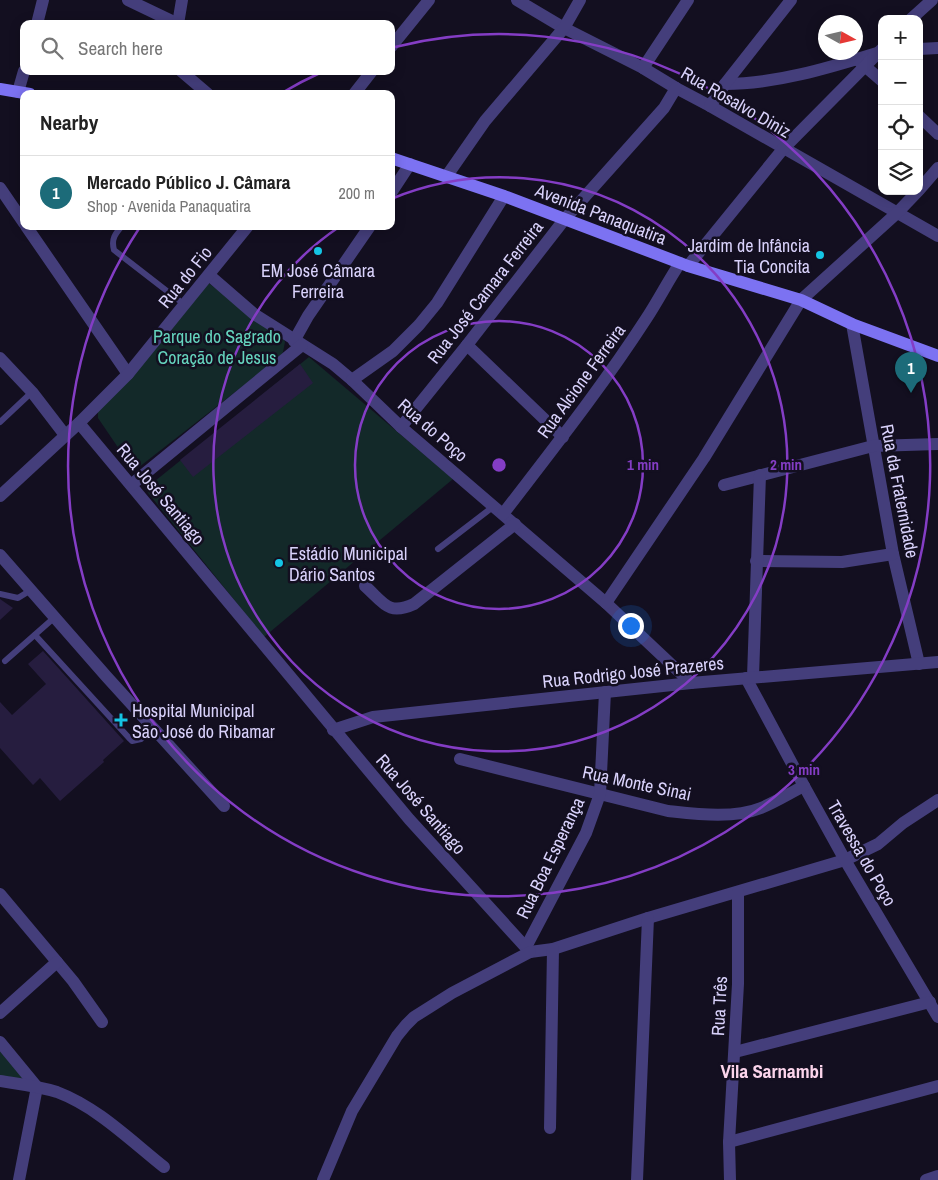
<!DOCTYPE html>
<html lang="en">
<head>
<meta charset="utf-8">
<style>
  body { margin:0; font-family:"Archivo Narrow",sans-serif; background:#f2f2f2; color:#222 }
  .controls { position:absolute; right:15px; top:15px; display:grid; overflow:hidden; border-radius:10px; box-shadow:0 2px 12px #0003 }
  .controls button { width:45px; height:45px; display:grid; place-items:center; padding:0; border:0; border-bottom:1px solid #e0e0e0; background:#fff; color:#222; font:25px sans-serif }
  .compass { position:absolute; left:818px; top:15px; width:45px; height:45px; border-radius:50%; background:#fff; box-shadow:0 2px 12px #0003; rotate:98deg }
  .you { position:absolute; left:630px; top:625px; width:18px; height:18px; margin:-12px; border:4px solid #fff; border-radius:50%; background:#1a73e8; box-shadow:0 0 0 8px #1a73e833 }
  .badge { display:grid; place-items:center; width:32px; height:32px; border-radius:50%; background:#1c6b79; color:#fff; font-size:16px; font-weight:700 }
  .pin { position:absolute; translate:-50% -41px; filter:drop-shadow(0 1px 2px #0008) }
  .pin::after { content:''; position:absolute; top:26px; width:18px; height:15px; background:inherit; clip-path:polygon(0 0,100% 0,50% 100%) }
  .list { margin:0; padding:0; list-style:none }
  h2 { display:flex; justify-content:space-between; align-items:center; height:65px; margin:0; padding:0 20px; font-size:21px }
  h2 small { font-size:16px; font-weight:400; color:#767676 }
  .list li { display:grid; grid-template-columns:32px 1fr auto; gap:15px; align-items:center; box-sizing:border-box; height:75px; padding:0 20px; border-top:1px solid #e0e0e0 }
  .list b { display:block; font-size:19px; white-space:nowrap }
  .list p { margin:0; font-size:16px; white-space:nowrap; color:#767676 }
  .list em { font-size:16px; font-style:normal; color:#767676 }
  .icon { flex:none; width:28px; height:28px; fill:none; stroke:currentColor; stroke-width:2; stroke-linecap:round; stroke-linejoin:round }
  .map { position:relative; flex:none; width:938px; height:1180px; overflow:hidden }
  .search { position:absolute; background:#fff; box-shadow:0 2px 12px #0003; left:20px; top:20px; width:375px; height:55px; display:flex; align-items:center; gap:12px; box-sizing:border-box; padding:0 18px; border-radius:10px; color:#767676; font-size:19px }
  .panel { position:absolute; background:#fff; box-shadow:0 2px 12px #0003; left:20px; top:90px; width:375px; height:140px; border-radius:10px }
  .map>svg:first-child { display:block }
  .green { fill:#132929 }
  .building { fill:#261d3f }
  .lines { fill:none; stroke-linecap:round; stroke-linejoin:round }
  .service { stroke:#443e7b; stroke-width:6 }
  .minor { stroke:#443e7b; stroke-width:12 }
  .tertiary { stroke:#443e7b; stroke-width:12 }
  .secondary { stroke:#7c72f2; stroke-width:12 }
  .ring { fill:none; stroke:#843dc5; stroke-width:2.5 }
  .poi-dot { fill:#14c5e4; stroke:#130f20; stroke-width:2 }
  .labels { text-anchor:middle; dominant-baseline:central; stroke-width:5; stroke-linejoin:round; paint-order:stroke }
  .street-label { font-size:18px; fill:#d9d2fb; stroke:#130f20 }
  .poi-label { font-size:18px; fill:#d9d2fb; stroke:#130f20; text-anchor:start }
  .park-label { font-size:18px; fill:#65d4be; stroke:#130f20 }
  .neighbourhood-label { font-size:19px; font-weight:bold; fill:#fbd4eb; stroke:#130f20 }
  .centre { fill:#843dc5; stroke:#130f20; stroke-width:2.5 }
  .ring-label { font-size:15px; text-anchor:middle; font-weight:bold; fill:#843dc5; stroke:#130f20; stroke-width:5; stroke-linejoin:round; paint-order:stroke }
</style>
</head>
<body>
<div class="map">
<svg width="938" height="1180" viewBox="0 0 938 1180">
  <rect width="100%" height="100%" fill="#130f20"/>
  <!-- green -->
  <g class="green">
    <path d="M207,282L283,338L285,342L283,352L280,357L134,471L98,418V411Z"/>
    <path d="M309,357L453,479L264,637L145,489Z"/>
    <path d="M0,1051L25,1081L0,1077Z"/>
  </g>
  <!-- building -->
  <g class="building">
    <path d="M300,364L313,383L193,477L180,460Z"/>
    <path d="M0,599L13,608L0,620Z"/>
    <path d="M43,651L124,741L103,760L104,762L60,801L40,778L33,785L0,748V702L12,715L46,684L28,664Z"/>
  </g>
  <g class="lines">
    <!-- service -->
    <g class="service">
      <path d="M122,226C115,234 111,239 114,250L185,305"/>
      <path d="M0,422L32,392"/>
      <path d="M438,549L494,506"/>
      <path d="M0,594L18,598L31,590"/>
      <path d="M35,635L130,739L132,741L141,739L153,728"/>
      <path d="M5,661L55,617"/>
    </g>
    <!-- minor -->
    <g class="minor">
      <path d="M128,0L178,24"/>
      <path d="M517,0L564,28L643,68L676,88L710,106L938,236"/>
      <path d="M911,19L932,0"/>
      <path d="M37,24L43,0"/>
      <path d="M178,24L182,0"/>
      <path d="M919,49L938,48"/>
      <path d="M859,61L882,81"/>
      <path d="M643,68L688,0"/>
      <path d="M181,71L208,94"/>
      <path d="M725,84C776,84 828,68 877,53"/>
      <path d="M18,92L24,71"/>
      <path d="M710,106L725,84L791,0"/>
      <path d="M919,116L938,134"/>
      <path d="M446,177L485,121L564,28L580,0"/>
      <path d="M0,188L24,223"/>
      <path d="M919,190L938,168"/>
      <path d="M391,193L410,164"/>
      <path d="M26,226L128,374"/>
      <path d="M688,266L783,149L882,49"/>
      <path d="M209,275L254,314L333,364L352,380L401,427L606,603L691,683"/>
      <path d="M852,324L893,554L919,664"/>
      <path d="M294,341L308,316L370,226"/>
      <path d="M467,345L563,437"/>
      <path d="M0,358L32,392L65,435"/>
      <path d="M352,380L393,351L419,325L437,303L504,196"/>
      <path d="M79,423L409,819L530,952L553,949L648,918L845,860L878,844L903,823L938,800"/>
      <path d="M401,427L467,345L564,220L664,108L676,88"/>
      <path d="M131,485L302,345"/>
      <path d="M724,485L873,446L938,444"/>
      <path d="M503,514C552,450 602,387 646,319C658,301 668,281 680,263"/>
      <path d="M0,555L106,676L224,806"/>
      <path d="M756,561L842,562L893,554"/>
      <path d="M365,586C384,603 388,616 414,604L515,524"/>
      <path d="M606,603L704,458L801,300L897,213L918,191"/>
      <path d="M753,677L760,475"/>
      <path d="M746,678L804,786L845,860L938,1017"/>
      <path d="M333,730L373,717L691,683L938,662"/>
      <path d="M460,759L668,811C696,814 734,819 761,808C776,802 790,793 804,786"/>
      <path d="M0,894L73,981L102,1022"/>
      <path d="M526,947L586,833L600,794L605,692"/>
      <path d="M0,1013L57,962"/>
      <path d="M0,1042L37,1087L19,1180"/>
      <path d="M735,1052L930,1002"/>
      <path d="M0,1081C19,1084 38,1086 57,1092C97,1107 130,1140 164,1167"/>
      <path d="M550,1128L553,949"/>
      <path d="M729,1142L938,1086"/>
      <path d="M323,1180L352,1111L397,1036L406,1025L414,1017L452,993L530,952"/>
      <path d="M637,1180L648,918"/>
      <path d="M730,1180L729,1142L738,984V892"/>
      <path d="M926,1180L938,1176"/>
    </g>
    <!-- tertiary -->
    <g class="tertiary">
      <path d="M391,47L429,0"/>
      <path d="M354,94L372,71"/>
      <path d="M0,496L79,423L128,374L248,226"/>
    </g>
    <!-- secondary -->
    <g class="secondary">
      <path d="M0,89L30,94"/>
      <path d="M391,158L504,196L688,266L801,300L852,324L938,356"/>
    </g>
  </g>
  <!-- distance rings -->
  <g class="ring">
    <circle cx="499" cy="465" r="144"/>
    <path d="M391 199A287 287 0 1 1 339 227"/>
    <path d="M280 94A431 431 0 0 1 324 71M395 47A431 431 0 1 1 140 227"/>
  </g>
  <!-- markers -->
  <g class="poi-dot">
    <circle cx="318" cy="251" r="5"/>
    <circle cx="820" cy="255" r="5"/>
    <circle cx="279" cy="563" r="5"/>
    <path d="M118.5 712.5h5v5h5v5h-5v5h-5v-5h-5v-5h5z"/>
  </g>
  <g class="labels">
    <!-- street labels -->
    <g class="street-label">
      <text transform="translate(736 102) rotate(30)">Rua Rosalvo Diniz</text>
      <text transform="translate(601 214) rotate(21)">Avenida Panaquatira</text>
      <text transform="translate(185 277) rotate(-51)">Rua do Fio</text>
      <text transform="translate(485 292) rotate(-52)">Rua José Camara Ferreira</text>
      <text transform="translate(581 381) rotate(-54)">Rua Alcione Ferreira</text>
      <text transform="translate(433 430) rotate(41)">Rua do Poço</text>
      <text transform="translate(900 491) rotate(79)">Rua da Fraternidade</text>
      <text transform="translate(161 494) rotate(50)">Rua José Santiago</text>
      <text transform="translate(633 672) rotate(-6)">Rua Rodrigo José Prazeres</text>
      <text transform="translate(637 783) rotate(12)">Rua Monte Sinai</text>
      <text transform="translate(421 804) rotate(49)">Rua José Santiago</text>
      <text transform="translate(862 853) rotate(60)">Travessa do Poço</text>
      <text transform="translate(550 858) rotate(-64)">Rua Boa Esperança</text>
      <text transform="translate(719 1006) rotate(-87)">Rua Três</text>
    </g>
    <!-- poi labels -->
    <g class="poi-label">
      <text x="810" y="245" text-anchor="end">Jardim de Infância<tspan x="810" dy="21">Tia Concita</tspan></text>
      <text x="318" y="270" text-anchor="middle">EM José Câmara<tspan x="318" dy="21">Ferreira</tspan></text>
      <text x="289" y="553">Estádio Municipal<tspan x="289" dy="21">Dário Santos</tspan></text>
      <text x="132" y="710">Hospital Municipal<tspan x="132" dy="21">São José do Ribamar</tspan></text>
    </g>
    <!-- park labels -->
    <g class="park-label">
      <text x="217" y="336">Parque do Sagrado<tspan x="217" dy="21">Coração de Jesus</tspan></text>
    </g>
    <!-- neighbourhood labels -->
    <g class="neighbourhood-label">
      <text x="772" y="1071">Vila Sarnambi</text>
    </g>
  </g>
  <circle cx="499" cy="465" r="8" class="centre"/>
  <g class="ring-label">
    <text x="643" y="470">1 min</text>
    <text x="786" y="470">2 min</text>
    <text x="804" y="775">3 min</text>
  </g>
</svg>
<div class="controls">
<button>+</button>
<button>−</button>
<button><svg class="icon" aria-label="locate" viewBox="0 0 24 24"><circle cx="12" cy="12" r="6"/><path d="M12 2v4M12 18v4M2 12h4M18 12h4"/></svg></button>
<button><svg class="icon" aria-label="layers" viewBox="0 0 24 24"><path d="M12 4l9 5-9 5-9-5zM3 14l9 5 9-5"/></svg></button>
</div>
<svg class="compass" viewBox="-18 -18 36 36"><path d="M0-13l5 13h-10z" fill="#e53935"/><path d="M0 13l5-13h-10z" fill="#767676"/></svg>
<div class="you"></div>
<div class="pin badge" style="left:911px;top:393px">1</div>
<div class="search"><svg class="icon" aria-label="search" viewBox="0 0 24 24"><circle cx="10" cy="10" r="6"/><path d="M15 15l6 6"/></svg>Search here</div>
<section class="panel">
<h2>Nearby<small></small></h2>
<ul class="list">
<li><span class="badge">1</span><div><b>Mercado Público J. Câmara</b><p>Shop · Avenida Panaquatira</p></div><em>200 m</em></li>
</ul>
</section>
</div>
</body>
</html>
